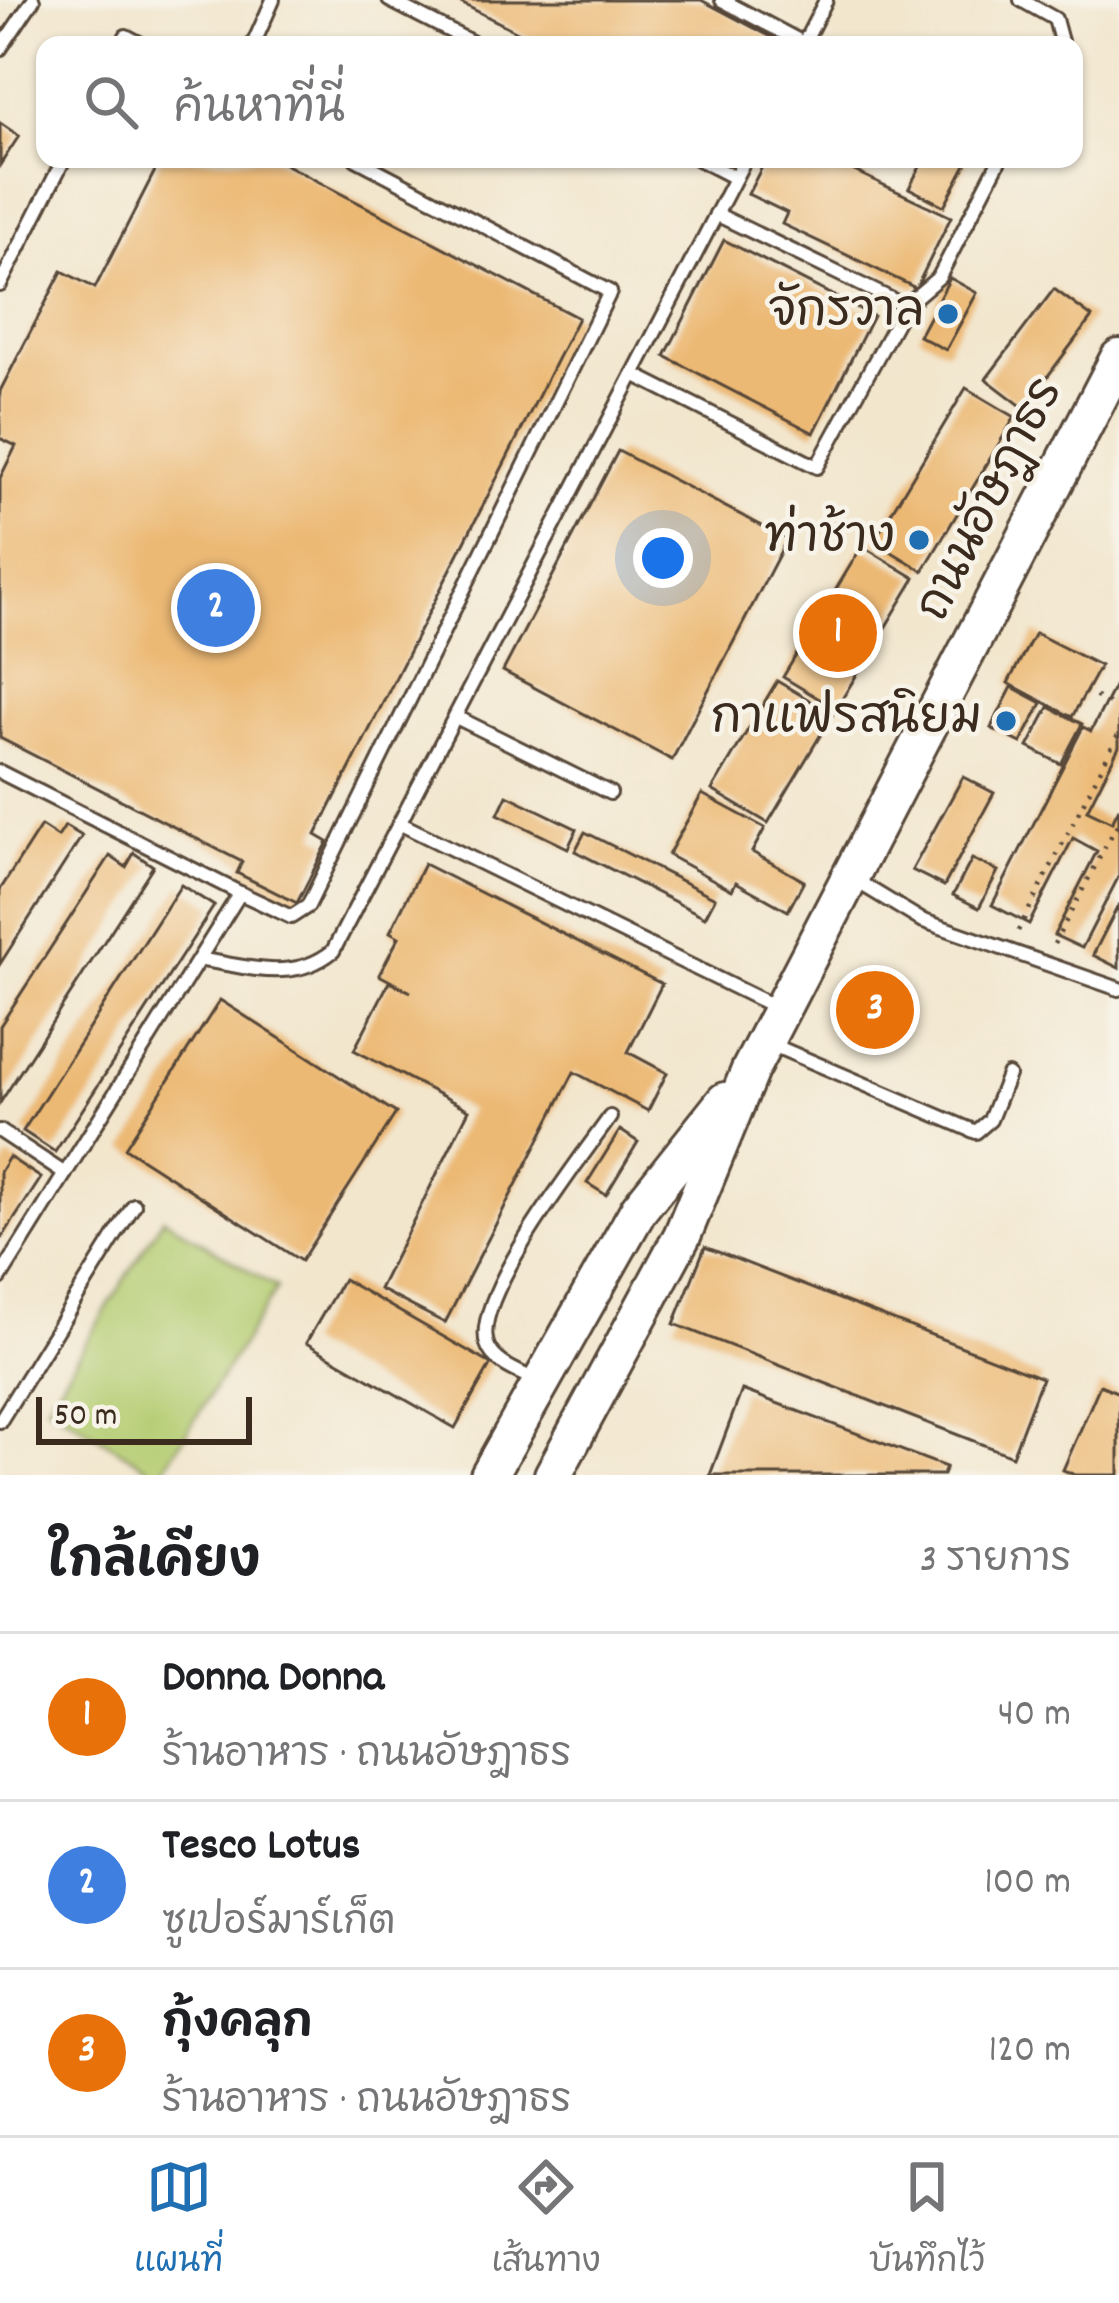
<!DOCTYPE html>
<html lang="th">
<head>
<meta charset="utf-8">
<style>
  body { margin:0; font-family:Dekko,"Playpen Sans Thai",sans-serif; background:#f2f2f2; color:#202124 }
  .scale { position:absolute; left:36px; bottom:30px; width:216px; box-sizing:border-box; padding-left:12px; border:6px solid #3b2a1e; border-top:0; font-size:33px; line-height:42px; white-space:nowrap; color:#3b2a1e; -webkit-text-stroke:9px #f7f3e8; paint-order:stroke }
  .you { position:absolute; left:663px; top:558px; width:42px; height:42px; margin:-30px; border:9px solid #fff; border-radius:50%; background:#1a73e8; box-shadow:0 0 0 18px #1a73e833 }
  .badge { display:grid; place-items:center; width:78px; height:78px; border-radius:50%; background:#1f6fb2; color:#fff; font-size:39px; font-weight:700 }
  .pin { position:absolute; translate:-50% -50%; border:6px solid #fff; box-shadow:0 3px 12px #0006 }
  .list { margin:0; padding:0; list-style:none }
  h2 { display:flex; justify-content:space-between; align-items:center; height:156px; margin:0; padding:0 48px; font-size:51px }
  h2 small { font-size:39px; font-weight:400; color:#757577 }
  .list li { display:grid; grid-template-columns:78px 1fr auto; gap:36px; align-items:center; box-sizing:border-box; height:168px; padding:0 48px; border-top:3px solid #e0e0e0 }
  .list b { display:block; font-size:45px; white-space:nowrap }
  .list p { margin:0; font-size:39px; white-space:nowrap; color:#757577 }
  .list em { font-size:39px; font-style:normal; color:#757577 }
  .icon { flex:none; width:66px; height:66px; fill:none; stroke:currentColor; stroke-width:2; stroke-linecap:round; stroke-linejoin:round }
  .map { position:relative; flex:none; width:1119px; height:1475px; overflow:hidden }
  .search { position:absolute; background:#fff; box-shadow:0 3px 9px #0004; left:36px; right:36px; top:36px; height:132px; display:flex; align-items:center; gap:30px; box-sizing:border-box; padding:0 42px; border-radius:24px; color:#757577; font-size:45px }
  .sheet { height:660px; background:#fff }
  nav { display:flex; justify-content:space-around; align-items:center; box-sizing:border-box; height:168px; border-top:3px solid #e0e0e0; background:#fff; font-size:33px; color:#757577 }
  nav a { display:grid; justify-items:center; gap:6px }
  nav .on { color:#1f6fb2 }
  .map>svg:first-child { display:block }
  .green { fill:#b5cd73; stroke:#787c48; stroke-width:3 }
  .building { fill:#ecb974 }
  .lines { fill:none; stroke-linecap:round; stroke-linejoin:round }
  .lane-casing { stroke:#564638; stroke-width:18 }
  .secondary-casing { stroke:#564638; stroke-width:42 }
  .path { stroke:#564638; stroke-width:4.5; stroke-dasharray:3 9; stroke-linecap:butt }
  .lane { stroke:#fff; stroke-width:12 }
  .secondary { stroke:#fff; stroke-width:36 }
  .poi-dot { fill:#1f6fb2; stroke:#f7f3e8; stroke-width:4.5 }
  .labels { text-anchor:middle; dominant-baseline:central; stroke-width:9; stroke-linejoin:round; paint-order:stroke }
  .poi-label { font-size:48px; fill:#3b2a1e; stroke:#f7f3e8; text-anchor:end }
  .street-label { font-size:48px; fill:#3b2a1e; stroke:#f7f3e8 }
</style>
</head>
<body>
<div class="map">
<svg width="1119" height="1475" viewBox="0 0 1119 1475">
  <rect width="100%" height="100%" fill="#f7f3e8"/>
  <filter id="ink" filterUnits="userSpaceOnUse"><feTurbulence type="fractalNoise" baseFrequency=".00833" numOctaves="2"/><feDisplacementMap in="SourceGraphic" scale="24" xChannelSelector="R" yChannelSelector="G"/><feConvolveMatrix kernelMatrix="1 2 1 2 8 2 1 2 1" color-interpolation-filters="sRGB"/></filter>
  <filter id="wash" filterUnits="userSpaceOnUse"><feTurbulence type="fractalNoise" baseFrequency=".004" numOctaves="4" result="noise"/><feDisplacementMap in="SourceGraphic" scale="48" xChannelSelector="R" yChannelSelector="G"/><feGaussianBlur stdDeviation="2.7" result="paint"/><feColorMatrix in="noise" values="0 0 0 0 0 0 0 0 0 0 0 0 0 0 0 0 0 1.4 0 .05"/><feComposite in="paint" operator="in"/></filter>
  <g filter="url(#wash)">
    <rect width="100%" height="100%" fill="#f2e6cd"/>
    <!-- green -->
    <path class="green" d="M163,1218L277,1288L160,1475L47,1405Z"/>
    <g id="blocks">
      <!-- building -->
      <g class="building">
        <path d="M455,0H701L779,41L543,45Z"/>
        <path d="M0,123L19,136L0,165Z"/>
        <path d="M161,159H275L578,318L316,835L328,842L297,903L237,873L242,862L0,738V478L16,446L0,438V391L62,271L95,288Z"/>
        <path d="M766,159H829L951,217L916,288L782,224L787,213L748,194Z"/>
        <path d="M924,159H969L944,206L909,188Z"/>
        <path d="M724,240L873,316L814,433L665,356Z"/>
        <path d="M950,278L977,293L946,350L919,336Z"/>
        <path d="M1054,289L1092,317L1024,408L986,379Z"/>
        <path d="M966,388L1015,417L923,571L874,541Z"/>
        <path d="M618,451L787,539L672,760L503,671Z"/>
        <path d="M862,546L915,578L836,709L783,677Z"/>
        <path d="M1035,633L1100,666L1072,717L1008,683Z"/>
        <path d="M1119,677V747L1087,810L1112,822L1119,808V876L1082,948L1054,935L1097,851L1073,838L1029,924L992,905L1083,727L1091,731Z"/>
        <path d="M777,681L833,714L768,823L712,790Z"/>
        <path d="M1012,687L1042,703L1021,743L991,728Z"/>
        <path d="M1049,707L1082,724L1061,764L1028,747Z"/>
        <path d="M963,777L994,793L944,886L912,870Z"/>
        <path d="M702,794L765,828L752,852L804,881L788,911L736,882L732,890L668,855Z"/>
        <path d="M507,795L577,829L568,848L498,814Z"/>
        <path d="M41,826L58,837L65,826L82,836L0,964V890Z"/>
        <path d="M585,832L715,898L705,917L575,851Z"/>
        <path d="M134,853L153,866L0,1103V1026L110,856L126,867Z"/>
        <path d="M972,859L998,871L979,908L953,895Z"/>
        <path d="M424,864L662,984L628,1052L667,1073L648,1111L574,1072L445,1323L379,1289L469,1110L354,1050L389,982L411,992L379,975L399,937L390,932Z"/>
        <path d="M181,885L214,906L55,1152L23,1131Z"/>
        <path d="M1119,904V968L1093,955Z"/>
        <path d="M220,1000L396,1113L301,1261L125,1148Z"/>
        <path d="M620,1130L638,1142L606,1195L587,1183Z"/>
        <path d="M9,1157L41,1178L0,1241V1172Z"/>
        <path d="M705,1247L1042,1378L1012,1456L674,1324Z"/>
        <path d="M343,1279L491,1364L455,1428L306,1343Z"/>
        <path d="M1100,1385L1119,1393V1475H1075L1063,1470Z"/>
        <path d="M742,1390L946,1467L943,1475H710Z"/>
      </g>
    </g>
  </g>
  <g filter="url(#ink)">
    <use href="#blocks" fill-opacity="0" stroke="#564638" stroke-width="3"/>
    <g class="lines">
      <defs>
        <g id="lane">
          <path d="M389,0L477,45"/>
          <path d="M722,0L807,45"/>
          <path d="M1021,0L1055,19L1062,45"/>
          <path d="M122,45L126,36L143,45"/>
          <path d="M253,45L273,0"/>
          <path d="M803,45L826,0"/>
          <path d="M0,49L33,0"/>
          <path d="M698,159L735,178"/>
          <path d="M716,214L905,306"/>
          <path d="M0,285L64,159"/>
          <path d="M633,374L817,467L905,306L939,277L1000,159"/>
          <path d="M456,717L610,793"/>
          <path d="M0,772L240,893"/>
          <path d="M401,824L777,1008"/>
          <path d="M855,880L921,920L1119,989"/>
          <path d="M203,960C250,967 293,983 333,951L745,159"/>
          <path d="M768,1043L976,1132L990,1120L1008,1075"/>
          <path d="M0,1131L65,1174"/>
          <path d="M0,1278L240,893L291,917L308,906L610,292L356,159"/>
          <path d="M539,1382C522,1373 493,1364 487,1344C471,1298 582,1157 610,1117"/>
          <path d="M0,1421L134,1205"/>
        </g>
        <g id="secondary">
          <path d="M489,1475L639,1209L725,1101"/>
          <path d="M553,1475L682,1236L750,1070L1119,358"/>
        </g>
      </defs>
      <!-- lane casing -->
      <use href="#lane" class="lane-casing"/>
      <!-- secondary casing -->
      <use href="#secondary" class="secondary-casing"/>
      <!-- path -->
      <g class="path">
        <path d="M1085,691L1119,709"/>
        <path d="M1018,931L1119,733"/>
        <path d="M1054,944L1119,821"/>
      </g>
      <!-- lane -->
      <use href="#lane" class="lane"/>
      <!-- secondary -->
      <use href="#secondary" class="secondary"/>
    </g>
  </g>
  <!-- markers -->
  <g class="poi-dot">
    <circle cx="948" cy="314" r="12"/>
    <circle cx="919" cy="540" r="12"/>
    <circle cx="1006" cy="721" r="12"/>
  </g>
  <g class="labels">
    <!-- poi labels -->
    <g class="poi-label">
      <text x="924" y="314">จักรวาล</text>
      <text x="895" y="540">ท่าช้าง</text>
      <text x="982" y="721">กาแฟรสนิยม</text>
    </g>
    <!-- street labels -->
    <g class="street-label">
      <text transform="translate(993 501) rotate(-63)">ถนนอัษฎาธร</text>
    </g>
  </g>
</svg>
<div class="scale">50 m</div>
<div class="you"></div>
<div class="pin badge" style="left:838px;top:633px;background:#e8710a">1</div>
<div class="pin badge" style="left:216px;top:608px;background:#3f7fe0">2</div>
<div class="pin badge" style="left:875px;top:1010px;background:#e8710a">3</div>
<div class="search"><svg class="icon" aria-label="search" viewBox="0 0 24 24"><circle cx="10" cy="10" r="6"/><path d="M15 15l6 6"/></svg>ค้นหาที่นี่</div>
</div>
<section class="sheet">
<h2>ใกล้เคียง<small>3 รายการ</small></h2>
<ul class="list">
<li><span class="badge" style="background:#e8710a">1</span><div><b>Donna Donna</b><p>ร้านอาหาร · ถนนอัษฎาธร</p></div><em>40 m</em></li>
<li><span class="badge" style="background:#3f7fe0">2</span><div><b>Tesco Lotus</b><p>ซูเปอร์มาร์เก็ต</p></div><em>100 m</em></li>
<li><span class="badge" style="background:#e8710a">3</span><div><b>กุ้งคลุก</b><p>ร้านอาหาร · ถนนอัษฎาธร</p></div><em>120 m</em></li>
</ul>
</section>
<nav>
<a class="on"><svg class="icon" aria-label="map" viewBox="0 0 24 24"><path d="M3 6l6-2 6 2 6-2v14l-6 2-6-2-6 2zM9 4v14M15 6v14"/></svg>แผนที่</a>
<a><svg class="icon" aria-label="directions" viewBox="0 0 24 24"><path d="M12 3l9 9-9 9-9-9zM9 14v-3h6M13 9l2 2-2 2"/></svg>เส้นทาง</a>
<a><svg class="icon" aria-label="saved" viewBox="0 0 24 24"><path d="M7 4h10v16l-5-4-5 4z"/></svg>บันทึกไว้</a>
</nav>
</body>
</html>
